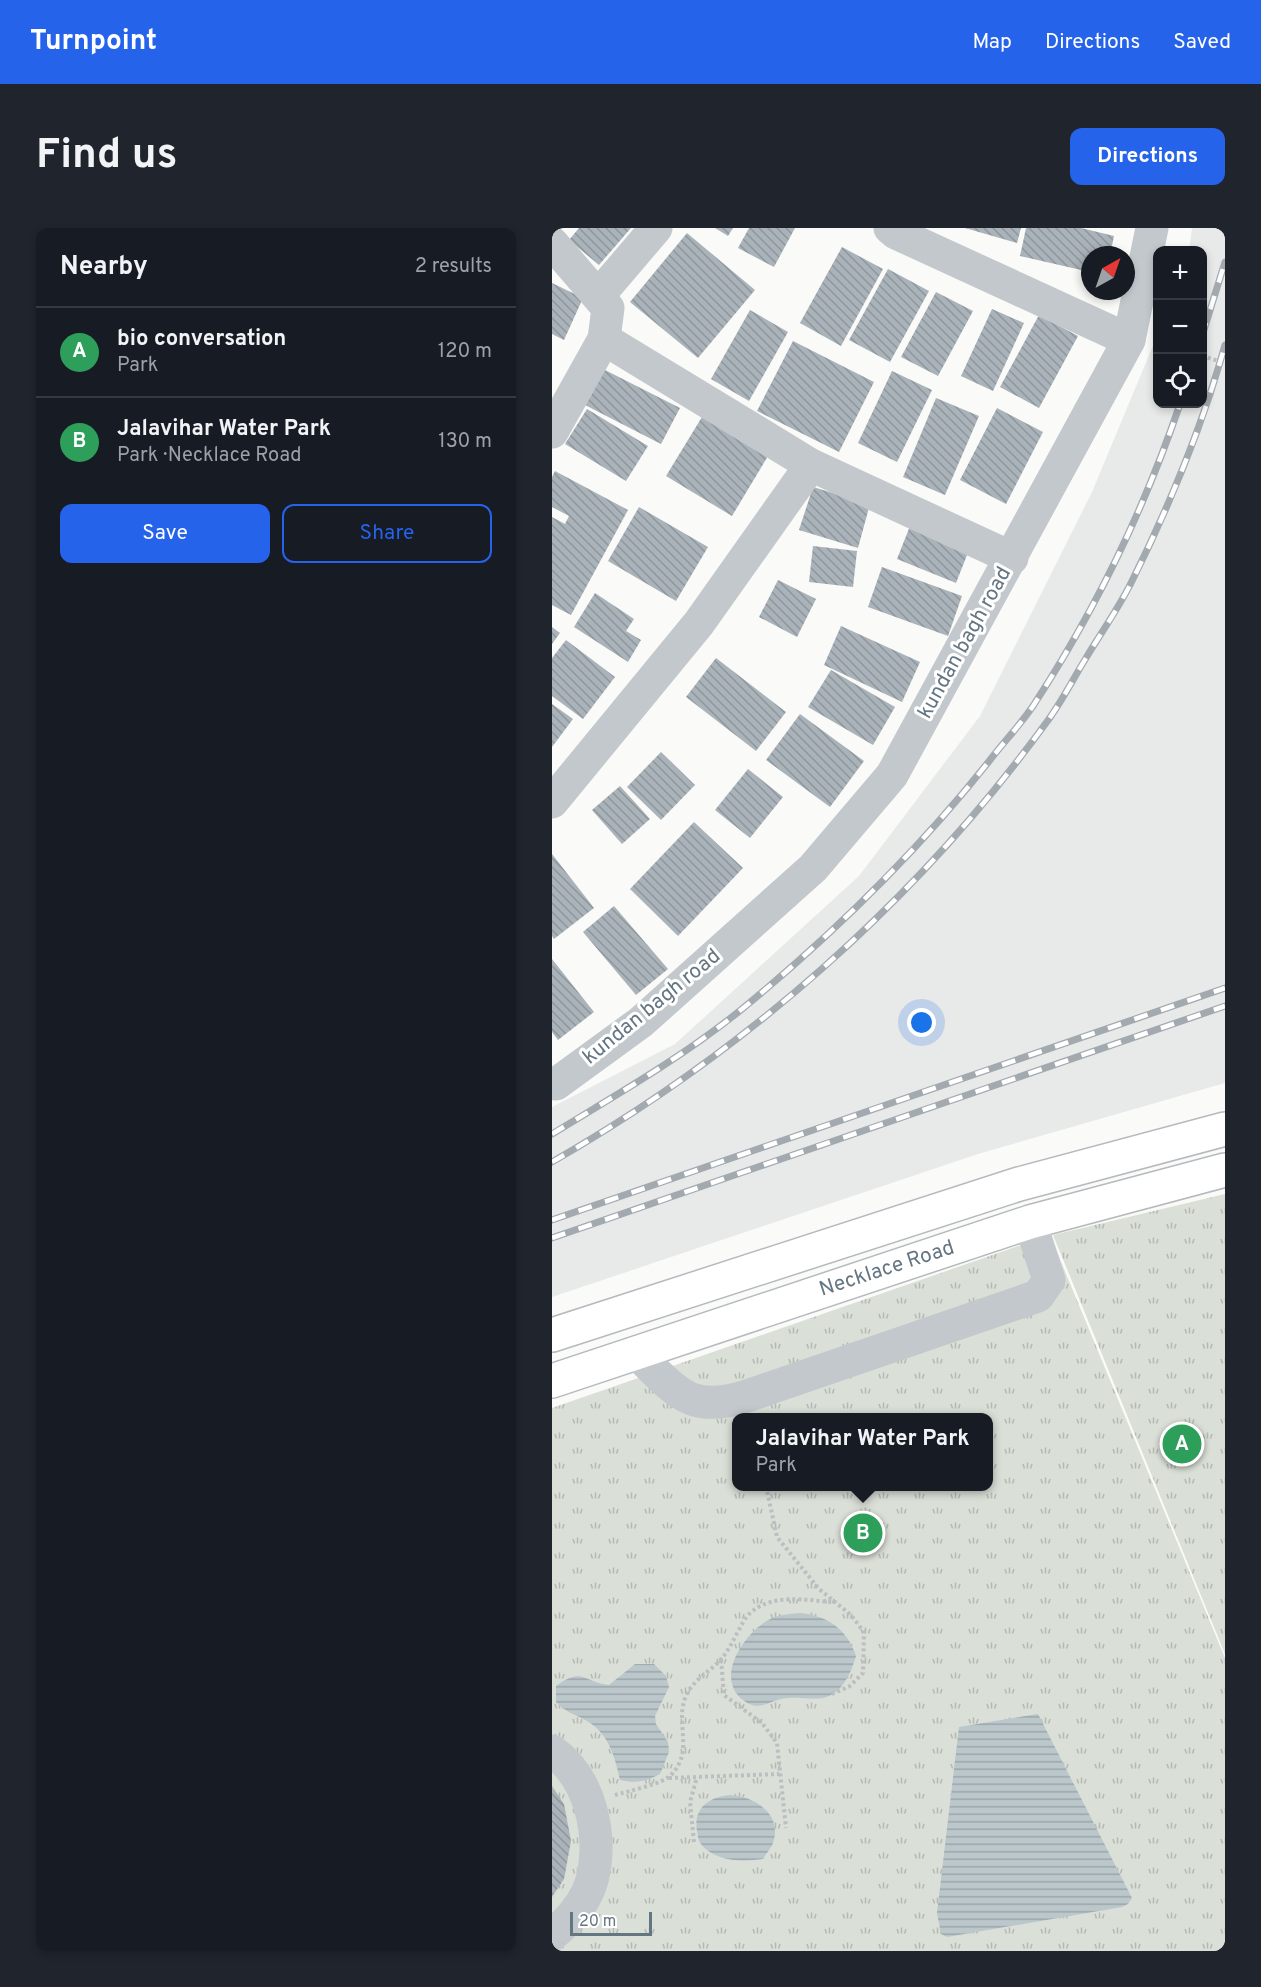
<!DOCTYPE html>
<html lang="en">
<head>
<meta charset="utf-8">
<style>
  body { margin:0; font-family:Overpass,sans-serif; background:#20242c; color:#f1f3f6 }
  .controls { position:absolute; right:18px; top:18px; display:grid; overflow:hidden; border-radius:12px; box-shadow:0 3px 9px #0003 }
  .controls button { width:54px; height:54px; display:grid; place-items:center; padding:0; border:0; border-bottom:2px solid #363941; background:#171b24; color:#f1f3f6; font:30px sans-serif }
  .compass { position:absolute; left:529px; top:18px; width:54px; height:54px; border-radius:50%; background:#171b24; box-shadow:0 3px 9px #0003; rotate:40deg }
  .scale { position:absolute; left:18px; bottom:15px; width:82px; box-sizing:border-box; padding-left:6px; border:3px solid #657683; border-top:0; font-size:16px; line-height:21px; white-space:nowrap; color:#657683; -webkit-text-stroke:4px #fff; paint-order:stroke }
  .you { position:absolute; left:370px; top:795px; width:21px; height:21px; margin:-15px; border:4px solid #fff; border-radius:50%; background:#1a73e8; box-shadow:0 0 0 9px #1a73e833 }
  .badge { display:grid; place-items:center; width:39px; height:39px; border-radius:50%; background:#2563eb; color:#fff; font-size:20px; font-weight:700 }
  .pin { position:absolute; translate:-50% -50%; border:3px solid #fff; box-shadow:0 2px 6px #0006 }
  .popup { position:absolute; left:180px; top:1185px; width:261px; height:78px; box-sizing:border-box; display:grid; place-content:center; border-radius:12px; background:#171b24; filter:drop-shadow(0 2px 4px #0005); font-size:20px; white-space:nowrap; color:#9ea1a6 }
  .popup b { font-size:22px; color:#f1f3f6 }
  .popup::after { content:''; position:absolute; left:50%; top:100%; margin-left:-12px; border:12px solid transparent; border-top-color:#171b24 }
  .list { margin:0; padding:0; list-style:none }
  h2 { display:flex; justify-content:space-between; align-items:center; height:78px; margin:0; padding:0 24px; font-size:26px }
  h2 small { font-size:20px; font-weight:400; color:#9ea1a6 }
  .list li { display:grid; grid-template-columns:39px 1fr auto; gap:18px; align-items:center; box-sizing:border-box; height:90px; padding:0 24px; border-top:2px solid #363941 }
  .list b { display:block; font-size:22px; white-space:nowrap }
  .list p { margin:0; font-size:20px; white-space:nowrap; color:#9ea1a6 }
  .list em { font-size:20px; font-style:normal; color:#9ea1a6 }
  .actions { display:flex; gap:12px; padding:18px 24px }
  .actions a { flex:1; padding:14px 0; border:2px solid #2563eb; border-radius:12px; text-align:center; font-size:21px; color:#2563eb }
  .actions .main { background:#2563eb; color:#fff }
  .icon { flex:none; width:33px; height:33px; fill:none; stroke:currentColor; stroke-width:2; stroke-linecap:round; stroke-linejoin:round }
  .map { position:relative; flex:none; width:673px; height:1723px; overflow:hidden; border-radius:12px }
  header { display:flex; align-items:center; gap:36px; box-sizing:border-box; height:84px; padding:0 30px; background:#2563eb; color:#fff }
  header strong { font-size:28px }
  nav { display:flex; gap:33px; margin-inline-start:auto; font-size:21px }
  .intro { display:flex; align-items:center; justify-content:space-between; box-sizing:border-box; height:144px; padding:0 36px }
  h1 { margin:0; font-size:42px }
  .button { padding:15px 27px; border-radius:12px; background:#2563eb; color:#fff; font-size:21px; font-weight:700 }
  main { display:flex; gap:36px; padding:0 36px }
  aside { flex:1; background:#171b24; border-radius:12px; box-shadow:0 3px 9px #0003 }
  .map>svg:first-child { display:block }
  .built { fill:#e8e9e9 }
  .park { fill:url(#park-tufts); fill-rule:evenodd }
  .water { fill:url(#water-rules) }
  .building { fill:url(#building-back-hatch) }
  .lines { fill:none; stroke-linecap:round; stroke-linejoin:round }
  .major-casing { stroke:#b5babe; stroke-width:36 }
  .path { stroke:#bbbfc2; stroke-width:4; stroke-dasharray:3 3; stroke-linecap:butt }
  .minor { stroke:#c3c8cc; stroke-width:33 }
  .major { stroke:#fff; stroke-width:33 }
  .rail-casing { stroke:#a2aab0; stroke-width:7 }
  .rail { stroke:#fff; stroke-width:4.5; stroke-dasharray:14; stroke-linecap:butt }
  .labels { text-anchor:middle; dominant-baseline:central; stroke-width:6; stroke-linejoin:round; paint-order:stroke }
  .street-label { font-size:21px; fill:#657683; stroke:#fff }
</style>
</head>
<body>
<header>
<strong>Turnpoint</strong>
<nav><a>Map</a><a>Directions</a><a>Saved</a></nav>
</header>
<div class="intro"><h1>Find us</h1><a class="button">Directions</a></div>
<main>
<aside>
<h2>Nearby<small>2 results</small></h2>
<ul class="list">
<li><span class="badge" style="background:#2e9e5b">A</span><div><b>bio conversation</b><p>Park</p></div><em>120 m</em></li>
<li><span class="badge" style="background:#2e9e5b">B</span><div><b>Jalavihar Water Park</b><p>Park · Necklace Road</p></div><em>130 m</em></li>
</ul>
<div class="actions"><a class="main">Save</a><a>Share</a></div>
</aside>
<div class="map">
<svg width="673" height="1723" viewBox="0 0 673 1723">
  <defs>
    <pattern id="park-tufts" width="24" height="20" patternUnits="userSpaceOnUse" patternTransform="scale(1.5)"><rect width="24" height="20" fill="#dadfd7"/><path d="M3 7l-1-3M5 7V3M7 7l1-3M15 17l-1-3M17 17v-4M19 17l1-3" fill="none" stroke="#b4b9b4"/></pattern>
    <pattern id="water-rules" width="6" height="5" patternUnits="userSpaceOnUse" patternTransform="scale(1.5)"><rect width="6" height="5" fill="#bbc7cb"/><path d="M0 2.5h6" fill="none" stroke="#9ca6aa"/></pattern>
    <pattern id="building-back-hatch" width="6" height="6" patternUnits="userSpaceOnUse" patternTransform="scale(1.5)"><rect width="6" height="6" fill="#aab3b9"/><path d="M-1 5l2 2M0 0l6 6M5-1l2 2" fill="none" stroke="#8e969c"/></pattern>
  </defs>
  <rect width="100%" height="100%" fill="#fafaf8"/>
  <!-- built -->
  <path class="built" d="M640,0H673V855L426,926L0,1069V879L123,816L307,648L428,488L540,264L605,108L606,176H650V22H637Z"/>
  <!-- park -->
  <g class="park">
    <path d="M673,966V1426L501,1007Z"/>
    <path d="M498,1007L673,1430V1723H0V1180ZM185,1190H437V1258H185Z"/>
  </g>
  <!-- water -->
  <g class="water">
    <path d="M248,1385C276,1388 295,1401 304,1428C299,1445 290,1466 271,1470C257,1472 243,1468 229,1471C215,1474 206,1484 191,1472C163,1450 190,1409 213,1394C223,1387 236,1386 248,1385Z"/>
    <path d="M83,1436H102L114,1448L117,1459L103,1488L104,1496L116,1514L117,1524L108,1546C95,1553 84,1556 68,1552C63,1529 57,1506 35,1493C23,1486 13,1484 4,1474V1458C32,1438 32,1455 57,1457Z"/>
    <path d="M486,1486L580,1670L576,1676L570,1679L395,1709L389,1706L385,1685L407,1499Z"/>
    <path d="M178,1567C202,1568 231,1586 221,1615C219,1620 214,1626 211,1631C191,1634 163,1634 149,1616C146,1613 146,1607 145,1603C141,1580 157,1569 178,1567Z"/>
  </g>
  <!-- building -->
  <g class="building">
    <path d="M27,0H79L47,37L17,12Z"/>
    <path d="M163,0H181L176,8Z"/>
    <path d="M197,0H243L222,39L186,20Z"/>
    <path d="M413,0H469L465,15Z"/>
    <path d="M474,0H529L562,8L558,27H538V44L468,28Z"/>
    <path d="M135,5L203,62L146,130L78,74Z"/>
    <path d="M290,19L331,41L289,118L248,95Z"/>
    <path d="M336,41L377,63L338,134L297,112Z"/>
    <path d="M0,55L31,70L12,112L0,106Z"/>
    <path d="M384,64L421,83L386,148L349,129Z"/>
    <path d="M440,81L472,95L441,163L409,148Z"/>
    <path d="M198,82L236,104L197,173L159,151Z"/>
    <path d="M487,87L526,108L487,180L448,159Z"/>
    <path d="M241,113L322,154L287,224L205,183Z"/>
    <path d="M51,141L128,180L109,216L33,177Z"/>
    <path d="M340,143L380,162L345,234L306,215Z"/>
    <path d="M384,170L427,188L393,267L351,249Z"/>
    <path d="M445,180L491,204L454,276L408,252Z"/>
    <path d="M35,181L96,218L74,253L13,216Z"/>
    <path d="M153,184L219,223L180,288L114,248Z"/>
    <path d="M3,243L76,282L19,387L0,377V289L13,296L17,288L0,279V249Z"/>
    <path d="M261,259L318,276L306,320L247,302Z"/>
    <path d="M87,279L156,319L124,373L56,333Z"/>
    <path d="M360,293L419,317L404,355L345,331Z"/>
    <path d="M261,318L305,323L301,359L257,354Z"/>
    <path d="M330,339L410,368L396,408L316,379Z"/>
    <path d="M226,352L264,371L245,409L207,389Z"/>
    <path d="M43,365L82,391L74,403L89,412L76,434L22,399Z"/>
    <path d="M289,398L368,434L350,474L272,437Z"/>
    <path d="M0,399L8,405L0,416Z"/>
    <path d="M14,412L63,449L31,491L0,468V430Z"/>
    <path d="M164,430L234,484L204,523L134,469Z"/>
    <path d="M279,442L343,479L321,517L256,479Z"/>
    <path d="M0,476L21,491L0,519Z"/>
    <path d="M248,486L312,533L278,579L214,532Z"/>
    <path d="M109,524L143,557L109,592L75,559Z"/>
    <path d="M196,541L231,569L198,610L163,582Z"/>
    <path d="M68,558L98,591L70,616L40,582Z"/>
    <path d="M142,594L191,640L126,708L78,661Z"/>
    <path d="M0,626L42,680L2,711L0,708Z"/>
    <path d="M62,678L116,741L84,767L31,704Z"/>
    <path d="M0,731L42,784L6,812L0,804Z"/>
    <path d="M0,1558L12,1576L19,1613L12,1651L0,1669Z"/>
  </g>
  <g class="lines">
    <defs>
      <g id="major">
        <path d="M0,1107L467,956L673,901"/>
        <path d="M0,1153L478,994L673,942"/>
      </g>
    </defs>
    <!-- major casing -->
    <use href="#major" class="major-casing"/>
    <!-- path -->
    <g class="path">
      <path d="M650,128L673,135"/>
      <path d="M214,1258L225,1309L267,1361L299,1387L312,1404L311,1445L298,1458L278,1467"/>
      <path d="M169,1432L172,1467L210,1495L225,1515L234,1600"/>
      <path d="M117,1550L227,1546"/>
      <path d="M63,1567C76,1563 111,1556 119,1547C143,1522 122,1496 134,1468C141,1451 160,1443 171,1429C180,1418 191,1391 197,1386C219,1365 252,1372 280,1374"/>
      <path d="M142,1614L138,1574L145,1549"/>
    </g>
    <!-- minor -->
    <g class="minor">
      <path d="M0,15L56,80L52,111L0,204"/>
      <path d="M46,68L104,0"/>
      <path d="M52,111L259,237L460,330"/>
      <path d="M577,112L600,0"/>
      <path d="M0,574L147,395L259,237"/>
      <path d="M4,856L89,794L261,640L340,547L577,112L344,5L338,0"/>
      <path d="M84,1125C124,1162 136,1187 195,1168L486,1068L497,1052L478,994"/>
      <path d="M0,1523C39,1550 51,1608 40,1652C34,1674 17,1693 0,1707"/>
    </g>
    <!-- major -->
    <use href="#major" class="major"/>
    <defs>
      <g id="rail">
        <path d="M650,108L673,34"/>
        <path d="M0,906C64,867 131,829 190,781C280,707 366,623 438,532C452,514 468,497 481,478C543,383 592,282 628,176"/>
        <path d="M0,934C192,824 363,675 494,495C509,475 521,451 534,430C549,405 566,381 579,355C617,279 650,199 673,117"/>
        <path d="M0,992L673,760"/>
        <path d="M0,1010L673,778"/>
      </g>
    </defs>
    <!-- rail casing -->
    <use href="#rail" class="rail-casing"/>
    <!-- rail -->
    <use href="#rail" class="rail"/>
  </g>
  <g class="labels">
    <!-- street labels -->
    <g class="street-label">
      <text transform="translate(413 415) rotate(-61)">kundan bagh road</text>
      <text transform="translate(100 779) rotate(-39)">kundan bagh road</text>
      <text transform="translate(335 1041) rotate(-18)">Necklace Road</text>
    </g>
  </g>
</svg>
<div class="controls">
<button>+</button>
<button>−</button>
<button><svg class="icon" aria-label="locate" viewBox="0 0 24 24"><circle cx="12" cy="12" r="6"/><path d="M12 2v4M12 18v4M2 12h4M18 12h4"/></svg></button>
</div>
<svg class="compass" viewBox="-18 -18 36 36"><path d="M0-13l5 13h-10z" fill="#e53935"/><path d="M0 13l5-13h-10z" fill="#9ea1a6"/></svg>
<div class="scale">20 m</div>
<div class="you"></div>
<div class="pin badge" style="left:630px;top:1216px;background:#2e9e5b">A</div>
<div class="pin badge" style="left:311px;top:1305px;background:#2e9e5b">B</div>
<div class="popup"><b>Jalavihar Water Park</b>Park</div>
</div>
</main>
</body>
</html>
